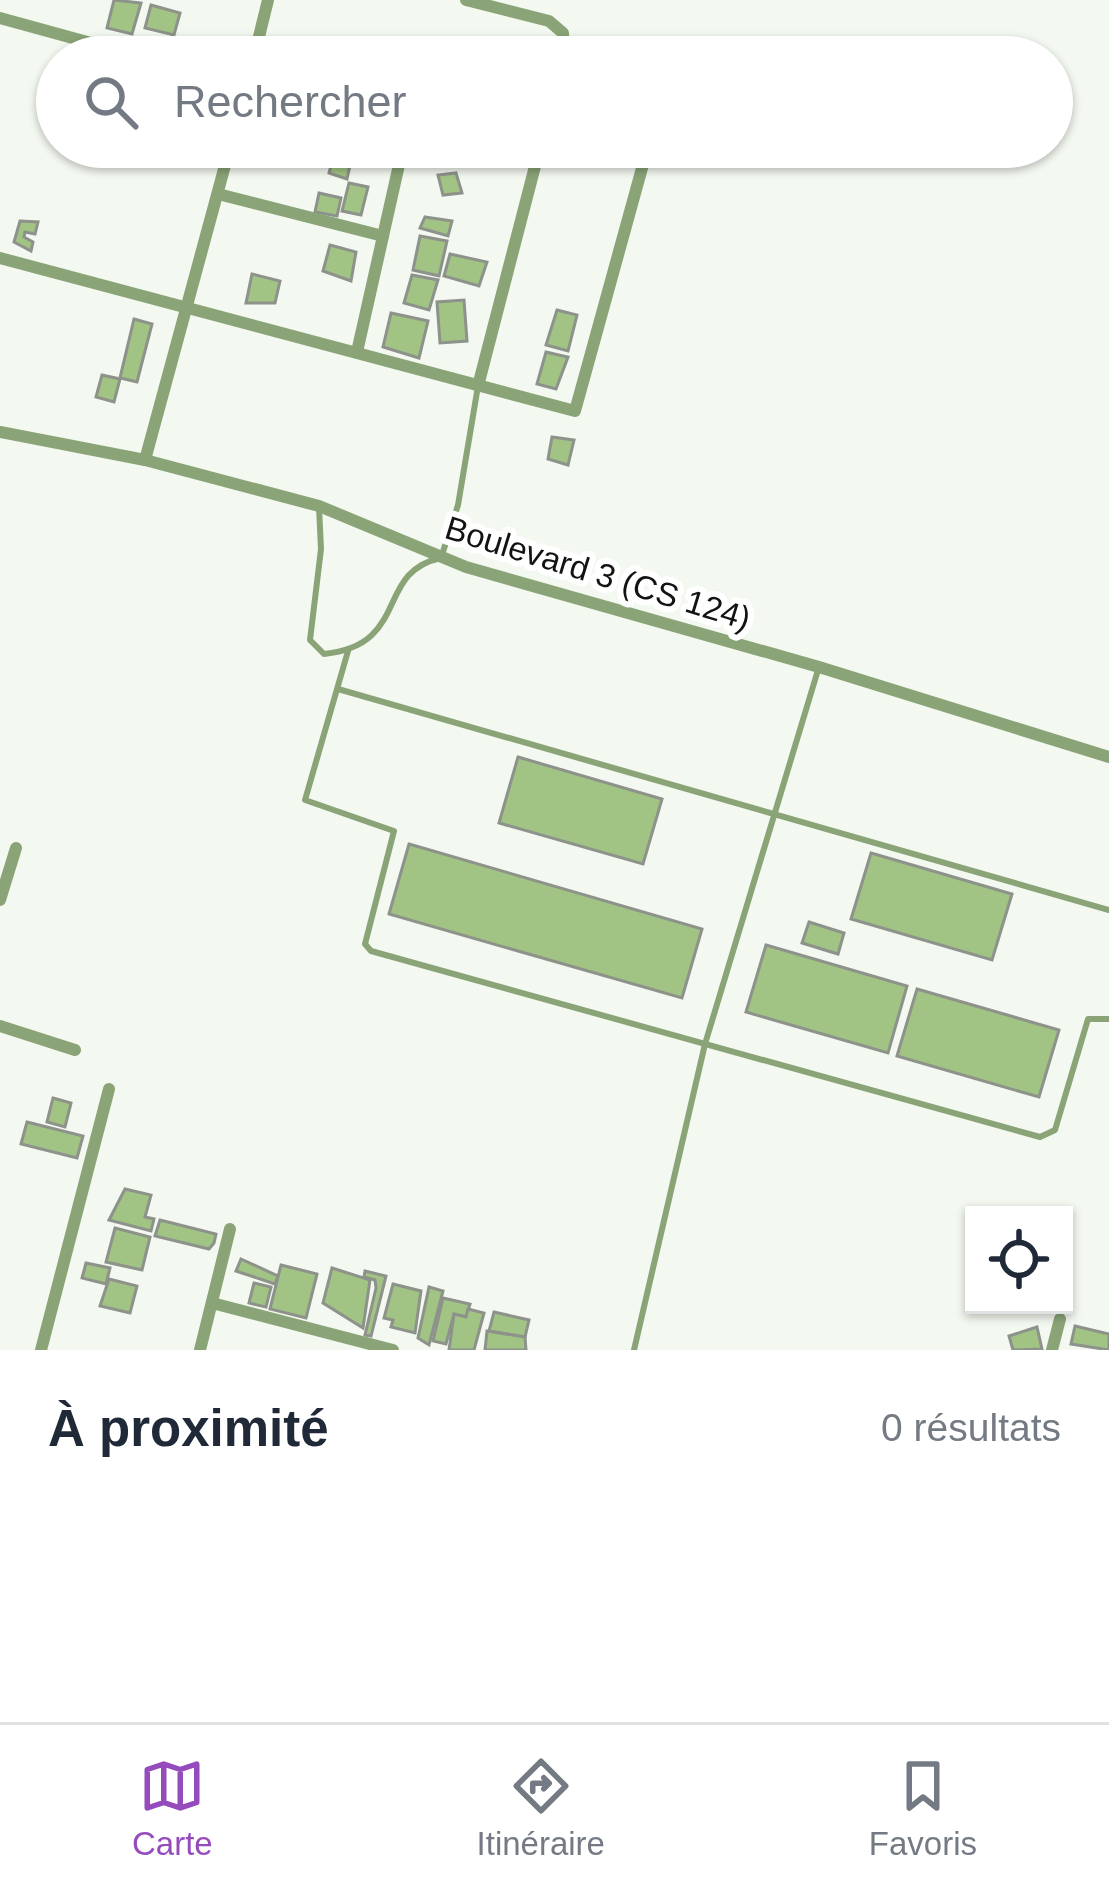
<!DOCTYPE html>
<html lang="fr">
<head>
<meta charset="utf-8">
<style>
  body { margin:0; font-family:Arial,sans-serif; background:#f2f2f3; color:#1f2937 }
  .controls { position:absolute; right:36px; bottom:36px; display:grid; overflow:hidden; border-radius:0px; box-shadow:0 3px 9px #0004 }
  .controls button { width:108px; height:108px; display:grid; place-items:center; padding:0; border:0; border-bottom:3px solid #e0e1e3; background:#fff; color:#1f2937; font:60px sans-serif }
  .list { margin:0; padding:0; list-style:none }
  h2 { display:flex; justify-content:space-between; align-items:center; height:156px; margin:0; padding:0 48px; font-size:51px }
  h2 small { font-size:39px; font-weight:400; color:#747a83 }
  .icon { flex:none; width:66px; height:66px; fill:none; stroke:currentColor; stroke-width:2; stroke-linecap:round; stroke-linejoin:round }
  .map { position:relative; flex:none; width:1109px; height:1350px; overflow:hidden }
  .search { position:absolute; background:#fff; box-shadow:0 3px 9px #0004; left:36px; right:36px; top:36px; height:132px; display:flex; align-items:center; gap:30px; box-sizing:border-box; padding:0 42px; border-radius:66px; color:#747a83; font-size:45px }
  .sheet { height:372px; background:#fff }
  nav { display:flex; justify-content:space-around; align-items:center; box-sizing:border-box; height:168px; border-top:3px solid #e0e1e3; background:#fff; font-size:33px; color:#747a83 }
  nav a { display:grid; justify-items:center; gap:6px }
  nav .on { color:#964bbd }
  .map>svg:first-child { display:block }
  .building { fill:#a1c485; stroke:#8d928a; stroke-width:3 }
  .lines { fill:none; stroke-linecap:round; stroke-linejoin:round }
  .service { stroke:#8aa477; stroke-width:6 }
  .minor { stroke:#8aa477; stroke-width:12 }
  .labels { text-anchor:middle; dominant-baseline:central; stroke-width:12; stroke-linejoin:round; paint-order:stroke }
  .street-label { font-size:33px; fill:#131411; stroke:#fff }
</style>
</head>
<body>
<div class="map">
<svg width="1109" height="1350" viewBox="0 0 1109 1350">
  <rect width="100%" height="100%" fill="#f3f8f0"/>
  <!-- building -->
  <g class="building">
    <path d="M114,0L141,3L132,34L107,28Z"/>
    <path d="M151,5L180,13L174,35L145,28Z"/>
    <path d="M336,147H354L347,179L329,173Z"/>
    <path d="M456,173L462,193L443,195L438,175Z"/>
    <path d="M349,183L368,187L361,215L342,211Z"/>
    <path d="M319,193L341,198L337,216L315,212Z"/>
    <path d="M425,217L452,221L448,236L420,228Z"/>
    <path d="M20,221L38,222L35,234L25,232L24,237L33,242L31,251L14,242Z"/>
    <path d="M420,236L447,241L439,276L413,270Z"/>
    <path d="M330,245L356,252L351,281L323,271Z"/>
    <path d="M450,254L487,262L479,286L444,276Z"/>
    <path d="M252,274L280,281L275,303H246Z"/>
    <path d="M412,275L438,280L429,310L404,303Z"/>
    <path d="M464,300L467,341L440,343L437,302Z"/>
    <path d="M557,310L577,315L568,351L546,345Z"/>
    <path d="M391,313L428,321L419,358L383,347Z"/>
    <path d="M134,319L152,324L137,382L120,378Z"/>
    <path d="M546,352L568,357L556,389L537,384Z"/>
    <path d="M102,375L120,379L114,402L96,397Z"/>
    <path d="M552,437L574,440L568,465L548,459Z"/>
    <path d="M518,757L662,799L643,864L499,823Z"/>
    <path d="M409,844L702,929L682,998L389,914Z"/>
    <path d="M871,853L1012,894L992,960L851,919Z"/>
    <path d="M809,922L844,933L838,954L802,943Z"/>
    <path d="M766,945L907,986L888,1053L746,1012Z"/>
    <path d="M917,989L1059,1030L1039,1097L897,1056Z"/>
    <path d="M53,1098L71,1103L65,1127L47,1122Z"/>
    <path d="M27,1122L83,1136L77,1158L21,1144Z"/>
    <path d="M125,1189L151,1195L145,1217L154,1219L151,1231L109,1220Z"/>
    <path d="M160,1220L216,1234L214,1243L209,1249L155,1236Z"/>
    <path d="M115,1228L150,1237L142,1270L106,1262Z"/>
    <path d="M241,1259L278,1276L275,1284L236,1271Z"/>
    <path d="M86,1263L110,1268L106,1284L82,1278Z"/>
    <path d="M281,1265L317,1274L306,1318L270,1309Z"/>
    <path d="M332,1268L370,1280L363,1328L323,1303Z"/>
    <path d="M365,1271L386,1276L371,1336L365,1335L376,1288L375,1280L364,1277Z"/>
    <path d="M109,1279L137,1286L130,1313L100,1306Z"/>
    <path d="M254,1283L271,1287L266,1307L249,1303Z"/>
    <path d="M393,1284L421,1291L415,1333L391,1327L393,1320L384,1318Z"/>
    <path d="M429,1287L443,1291L429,1345L418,1338Z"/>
    <path d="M443,1298L470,1304L466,1317L454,1314L446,1344L433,1341Z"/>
    <path d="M468,1309L484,1313L474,1350H449L454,1314L466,1317Z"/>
    <path d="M494,1312L529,1320L525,1337L489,1331Z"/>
    <path d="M1075,1326L1109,1334V1350L1071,1344Z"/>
    <path d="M1037,1327L1042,1349L1013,1350L1009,1336Z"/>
    <path d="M487,1331L525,1337L526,1350H485Z"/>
  </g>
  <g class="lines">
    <!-- service -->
    <g class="service">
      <path d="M319,507L321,549L310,640L324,654C411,645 374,572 441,558L458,505L478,386"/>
      <path d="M348,651L305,800L394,831L365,944L371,951L1040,1137L1055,1130L1088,1019H1109"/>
      <path d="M338,689L1109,910"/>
      <path d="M634,1350L705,1044L818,670"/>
    </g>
    <!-- minor -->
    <g class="minor">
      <path d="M466,0L549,21L563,33L564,57"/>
      <path d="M0,18L142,57"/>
      <path d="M254,57L268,0"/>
      <path d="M500,147L538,155"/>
      <path d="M218,194L383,236"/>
      <path d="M0,258L575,411L647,150"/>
      <path d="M357,352L403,147"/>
      <path d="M478,386L540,147"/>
      <path d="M0,432L145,460L319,506L466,567L819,667L1109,757"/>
      <path d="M145,460L230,147"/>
      <path d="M0,900L16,848"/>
      <path d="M0,1026L75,1050"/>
      <path d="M212,1303L393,1350"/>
      <path d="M41,1350L109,1089"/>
      <path d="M200,1350L230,1229"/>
      <path d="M1052,1350L1060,1319"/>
    </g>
  </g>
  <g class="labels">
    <!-- street labels -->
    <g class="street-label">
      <text transform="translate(598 573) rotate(17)">Boulevard 3 (CS 124)</text>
    </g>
  </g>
</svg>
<div class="controls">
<button><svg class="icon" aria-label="locate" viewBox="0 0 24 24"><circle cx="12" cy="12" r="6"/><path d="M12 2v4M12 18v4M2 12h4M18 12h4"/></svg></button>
</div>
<div class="search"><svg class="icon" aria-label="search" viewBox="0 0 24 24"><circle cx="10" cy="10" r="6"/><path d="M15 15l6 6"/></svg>Rechercher</div>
</div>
<section class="sheet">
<h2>À proximité<small>0 résultats</small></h2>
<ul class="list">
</ul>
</section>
<nav>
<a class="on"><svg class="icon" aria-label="map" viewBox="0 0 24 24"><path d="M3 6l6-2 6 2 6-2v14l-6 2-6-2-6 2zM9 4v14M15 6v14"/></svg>Carte</a>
<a><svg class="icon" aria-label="directions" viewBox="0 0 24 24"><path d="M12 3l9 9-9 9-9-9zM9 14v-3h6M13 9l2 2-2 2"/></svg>Itinéraire</a>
<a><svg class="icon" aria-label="saved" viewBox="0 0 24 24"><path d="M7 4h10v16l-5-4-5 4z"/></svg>Favoris</a>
</nav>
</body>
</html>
